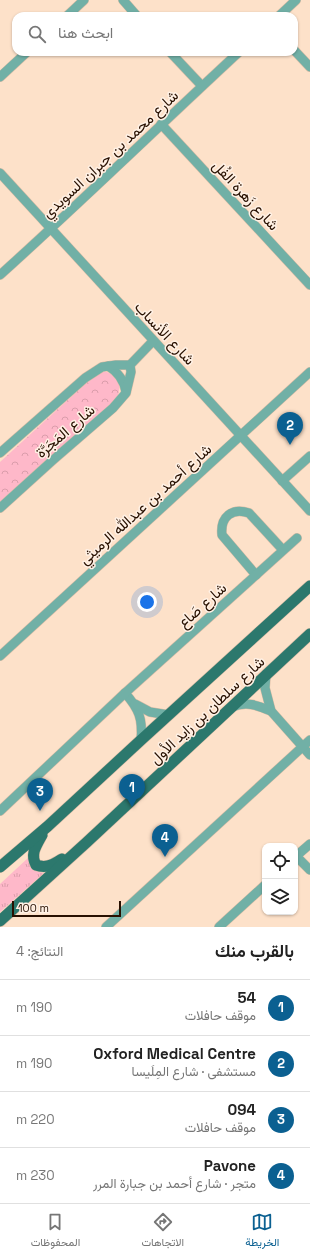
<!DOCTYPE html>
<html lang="ar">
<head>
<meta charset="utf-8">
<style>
  body { margin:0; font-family:"Space Grotesk",Vazirmatn,sans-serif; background:#f6f6f6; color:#222; direction:rtl }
  .controls { position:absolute; right:12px; bottom:12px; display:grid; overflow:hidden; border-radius:8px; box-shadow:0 1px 3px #0004 }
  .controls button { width:36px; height:36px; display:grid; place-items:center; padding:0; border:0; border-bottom:1px solid #e0e0e0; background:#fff; color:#222; font:20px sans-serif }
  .scale { position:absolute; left:12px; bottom:10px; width:109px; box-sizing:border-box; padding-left:4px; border:2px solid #281000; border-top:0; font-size:11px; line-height:14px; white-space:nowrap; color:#281000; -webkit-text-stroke:3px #fff1e5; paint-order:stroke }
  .you { position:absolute; left:147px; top:602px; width:14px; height:14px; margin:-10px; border:3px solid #fff; border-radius:50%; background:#1a73e8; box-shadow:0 0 0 6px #1a73e833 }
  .badge { display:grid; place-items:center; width:26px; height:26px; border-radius:50%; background:#0b6091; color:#fff; font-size:13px; font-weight:700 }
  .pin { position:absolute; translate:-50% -33px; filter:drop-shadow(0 1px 2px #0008) }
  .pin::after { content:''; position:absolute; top:21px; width:14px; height:12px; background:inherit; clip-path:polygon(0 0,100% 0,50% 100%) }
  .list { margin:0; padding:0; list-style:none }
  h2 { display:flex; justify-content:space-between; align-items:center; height:52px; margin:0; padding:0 16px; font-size:17px }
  h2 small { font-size:13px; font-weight:400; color:#767676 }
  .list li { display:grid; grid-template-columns:26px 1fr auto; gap:12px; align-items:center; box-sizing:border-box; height:56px; padding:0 16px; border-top:1px solid #e0e0e0 }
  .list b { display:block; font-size:15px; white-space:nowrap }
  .list p { margin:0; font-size:13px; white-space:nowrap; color:#767676 }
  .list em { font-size:13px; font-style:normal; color:#767676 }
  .icon { flex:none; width:22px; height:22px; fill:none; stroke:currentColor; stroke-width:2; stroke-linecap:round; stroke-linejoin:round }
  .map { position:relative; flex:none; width:310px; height:927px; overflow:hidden; direction:ltr }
  .search { position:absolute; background:#fff; box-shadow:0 1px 3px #0004; left:12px; right:12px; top:12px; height:44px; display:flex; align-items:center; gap:10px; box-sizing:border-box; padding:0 14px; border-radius:12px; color:#767676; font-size:15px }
  .sheet { height:276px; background:#fff }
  nav { display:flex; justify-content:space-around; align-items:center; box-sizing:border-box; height:56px; border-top:1px solid #e0e0e0; background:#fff; font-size:11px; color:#767676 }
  nav a { display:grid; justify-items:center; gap:2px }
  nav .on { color:#0b6091 }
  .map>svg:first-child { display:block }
  .grass { fill:url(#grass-tufts) }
  .park { fill:url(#park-crowns) }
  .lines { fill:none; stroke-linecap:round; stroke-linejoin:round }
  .minor-casing { stroke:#d7bba5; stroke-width:10 }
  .major-casing { stroke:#d7bba5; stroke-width:12 }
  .minor { stroke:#71b0a6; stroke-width:9 }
  .major { stroke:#2c786d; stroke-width:11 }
  .labels { text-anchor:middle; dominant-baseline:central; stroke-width:3; stroke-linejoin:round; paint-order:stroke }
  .street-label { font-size:15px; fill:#281000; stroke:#fff1e5 }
</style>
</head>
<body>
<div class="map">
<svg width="310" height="927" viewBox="0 0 310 927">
  <defs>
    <pattern id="grass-tufts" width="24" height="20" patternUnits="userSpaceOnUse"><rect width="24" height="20" fill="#feb8c9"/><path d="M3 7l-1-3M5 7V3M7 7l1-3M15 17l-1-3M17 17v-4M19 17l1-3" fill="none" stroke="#da9dab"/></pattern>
    <pattern id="park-crowns" width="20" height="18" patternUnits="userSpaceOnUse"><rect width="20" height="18" fill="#feb8c9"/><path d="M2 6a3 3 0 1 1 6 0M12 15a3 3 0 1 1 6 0" fill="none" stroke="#da9dab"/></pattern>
  </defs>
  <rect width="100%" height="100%" fill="#fde1c9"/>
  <!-- grass -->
  <path class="grass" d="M28,858C32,867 34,871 44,873L0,912V884Z"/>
  <!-- park -->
  <path class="park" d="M101,372H107L117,377L120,384L118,398L0,506V462L95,375Z"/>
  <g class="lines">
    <defs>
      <g id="minor">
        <path d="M123,0L137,16"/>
        <path d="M67,16L84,0"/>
        <path d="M279,16L296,0"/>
        <path d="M294,50L310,67"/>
        <path d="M170,52L202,86"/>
        <path d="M0,77L27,52"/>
        <path d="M161,124L310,285"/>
        <path d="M0,173L310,511"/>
        <path d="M0,275C81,202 159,126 239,52"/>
        <path d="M108,366C118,372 124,380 126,392"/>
        <path d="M0,453L85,378L102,367L116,365H130"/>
        <path d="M282,481L310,456"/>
        <path d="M0,508L53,460L113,408L126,393L131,372L130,365L153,341"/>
        <path d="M256,575L222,535C220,517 232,507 249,513L283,550"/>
        <path d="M0,656L310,372"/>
        <path d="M266,674L265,688L271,711L310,755"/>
        <path d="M125,693C139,709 143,719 141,740"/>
        <path d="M135,704L150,712L169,715"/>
        <path d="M232,707C246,701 257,705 271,711"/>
        <path d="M0,811L125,693L297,538"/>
        <path d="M296,856L310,870"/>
        <path d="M295,857L310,844"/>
        <path d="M106,927L310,740"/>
        <path d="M219,927L265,885"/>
      </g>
      <g id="major">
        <path d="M42,835C36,846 30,854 36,865C47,869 53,864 62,859"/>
        <path d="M0,867L48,826L141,740L310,586"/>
        <path d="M0,921L87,842L310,634"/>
      </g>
    </defs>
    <!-- minor casing -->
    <use href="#minor" class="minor-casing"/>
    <!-- major casing -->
    <use href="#major" class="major-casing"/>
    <!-- minor -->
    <use href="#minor" class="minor"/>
    <!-- major -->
    <use href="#major" class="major"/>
  </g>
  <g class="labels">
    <!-- street labels -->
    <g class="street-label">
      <text transform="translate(110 154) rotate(-43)">شارع محمد بن جبران السويدي</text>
      <text transform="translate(246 195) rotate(47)">شارع زَهرة الفُل</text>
      <text transform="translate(165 333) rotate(47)">شارع الأنساب</text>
      <text transform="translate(65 431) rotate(-41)">شارع المَجَرَّة</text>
      <text transform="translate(145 504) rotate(-42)">شارع أحمد بن عبدالله الرميثي</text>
      <text transform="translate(202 605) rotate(-42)">شارع صَاع</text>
      <text transform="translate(207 710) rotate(-43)">شارع سلطان بن زايد الأول</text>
    </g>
  </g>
</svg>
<div class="controls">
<button><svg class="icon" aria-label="locate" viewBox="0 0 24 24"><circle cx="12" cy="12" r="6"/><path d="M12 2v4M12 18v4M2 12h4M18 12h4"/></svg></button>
<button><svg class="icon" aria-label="layers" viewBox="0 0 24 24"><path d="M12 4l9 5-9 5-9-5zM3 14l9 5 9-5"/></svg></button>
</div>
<div class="scale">100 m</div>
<div class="you"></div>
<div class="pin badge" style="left:132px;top:807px">1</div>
<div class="pin badge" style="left:290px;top:445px">2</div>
<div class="pin badge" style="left:40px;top:811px">3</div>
<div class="pin badge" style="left:165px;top:857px">4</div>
<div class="search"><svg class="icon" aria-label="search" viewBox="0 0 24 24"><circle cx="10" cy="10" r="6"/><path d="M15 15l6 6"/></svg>ابحث هنا</div>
</div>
<section class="sheet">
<h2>بالقرب منك<small>النتائج: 4</small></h2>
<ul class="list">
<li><span class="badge">1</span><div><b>54</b><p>موقف حافلات</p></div><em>190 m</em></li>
<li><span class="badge">2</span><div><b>Oxford Medical Centre</b><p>مستشفى · شارع المِلَيسا</p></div><em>190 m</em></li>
<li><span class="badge">3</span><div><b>094</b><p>موقف حافلات</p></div><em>220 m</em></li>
<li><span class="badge">4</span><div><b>Pavone</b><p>متجر · شارع أحمد بن جبارة المرر</p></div><em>230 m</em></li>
</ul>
</section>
<nav>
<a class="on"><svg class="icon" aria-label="map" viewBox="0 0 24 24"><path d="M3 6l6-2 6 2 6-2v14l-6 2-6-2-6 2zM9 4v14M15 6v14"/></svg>الخريطة</a>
<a><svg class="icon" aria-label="directions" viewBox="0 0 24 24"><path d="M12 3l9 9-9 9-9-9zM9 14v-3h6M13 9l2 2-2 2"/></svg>الاتجاهات</a>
<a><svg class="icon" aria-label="saved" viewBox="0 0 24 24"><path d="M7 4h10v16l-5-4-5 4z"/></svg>المحفوظات</a>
</nav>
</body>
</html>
